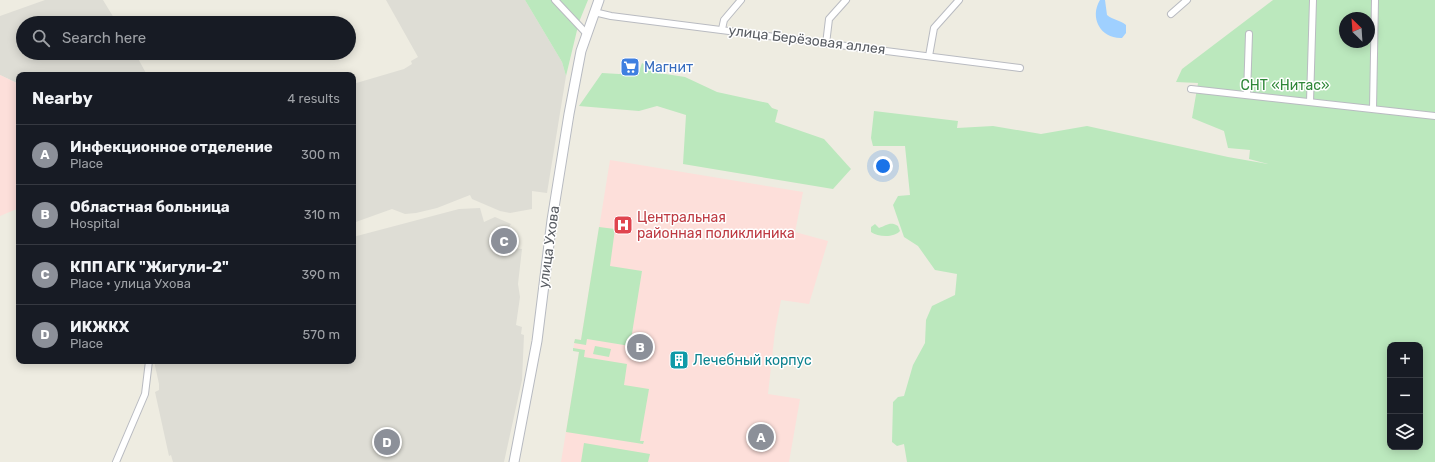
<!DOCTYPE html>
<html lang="en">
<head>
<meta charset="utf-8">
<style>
  body { margin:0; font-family:Rubik,sans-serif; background:#20242c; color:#f1f3f6 }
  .controls { position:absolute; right:12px; bottom:12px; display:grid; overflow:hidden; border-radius:8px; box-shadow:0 2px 10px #0003 }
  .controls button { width:36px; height:36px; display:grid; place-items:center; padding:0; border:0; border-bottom:1px solid #363941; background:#171b24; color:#f1f3f6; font:20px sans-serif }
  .compass { position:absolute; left:1339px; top:12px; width:36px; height:36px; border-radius:50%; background:#171b24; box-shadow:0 2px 10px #0003; rotate:335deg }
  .you { position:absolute; left:883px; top:166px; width:14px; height:14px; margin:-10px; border:3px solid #fff; border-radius:50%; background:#1a73e8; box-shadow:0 0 0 6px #1a73e833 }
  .badge { display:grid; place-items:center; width:26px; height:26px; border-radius:50%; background:#8c9099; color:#fff; font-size:13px; font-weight:700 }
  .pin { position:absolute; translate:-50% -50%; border:2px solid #fff; box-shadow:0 1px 4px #0006 }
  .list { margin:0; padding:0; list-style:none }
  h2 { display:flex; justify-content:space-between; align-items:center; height:52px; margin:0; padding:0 16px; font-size:17px }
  h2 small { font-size:13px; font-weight:400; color:#9ea1a6 }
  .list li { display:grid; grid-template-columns:26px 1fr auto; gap:12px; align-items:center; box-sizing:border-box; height:60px; padding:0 16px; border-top:1px solid #363941 }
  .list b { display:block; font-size:15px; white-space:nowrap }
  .list p { margin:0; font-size:13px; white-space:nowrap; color:#9ea1a6 }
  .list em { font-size:13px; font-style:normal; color:#9ea1a6 }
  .icon { flex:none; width:22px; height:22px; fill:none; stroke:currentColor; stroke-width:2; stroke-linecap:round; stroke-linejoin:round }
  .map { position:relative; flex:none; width:1435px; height:462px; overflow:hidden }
  .search { position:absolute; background:#171b24; box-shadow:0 2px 10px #0003; left:16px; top:16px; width:340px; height:44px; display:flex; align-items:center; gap:10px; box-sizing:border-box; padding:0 14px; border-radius:22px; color:#9ea1a6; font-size:15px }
  .panel { position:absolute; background:#171b24; box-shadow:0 2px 10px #0003; left:16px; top:72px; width:340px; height:292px; border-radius:8px }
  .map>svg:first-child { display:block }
  .industrial { fill:#deddd5 }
  .medical { fill:#fddfda }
  .green { fill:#bbe8bd; fill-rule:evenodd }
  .water { fill:#9fd0ff }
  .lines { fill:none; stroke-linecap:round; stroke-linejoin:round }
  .street-casing { stroke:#b9bbc1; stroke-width:8 }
  .secondary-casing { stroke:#b7bac1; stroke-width:11 }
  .street { stroke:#fff; stroke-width:6 }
  .secondary { stroke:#fff; stroke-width:9 }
  .labels { text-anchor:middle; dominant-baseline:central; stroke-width:3; stroke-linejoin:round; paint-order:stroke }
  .street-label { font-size:14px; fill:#595d63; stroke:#fff }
  .shop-label { font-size:14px; fill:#366cbe; stroke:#fff; text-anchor:start }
  .park-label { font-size:14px; fill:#2e8637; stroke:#fff }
  .health-label { font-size:14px; fill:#be3a42; stroke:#fff; text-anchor:start }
  .culture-label { font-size:14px; fill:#0d838f; stroke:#fff; text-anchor:start }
</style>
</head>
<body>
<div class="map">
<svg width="1435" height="462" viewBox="0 0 1435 462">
  <rect width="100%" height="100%" fill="#eeece1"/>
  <!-- industrial -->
  <g class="industrial">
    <path d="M45,0H103L117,23H23V53H135L147,75H19V84L0,75V16Z"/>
    <path d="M386,0H525L562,62L566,76L547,193L532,191V209L510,213L500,211L472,199L470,195L437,208L416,213L405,214L392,209L353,223V84L404,69L412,64L411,61L418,57Z"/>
    <path d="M480,208L484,222L495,217L511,224L508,228L514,240V248L522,249L518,284L520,297L516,325L522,327L521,334L524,335L522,380L504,462H173L171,455L169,456L155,392L159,390V384L154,361H353V237L459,209Z"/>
  </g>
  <!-- medical -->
  <g class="medical">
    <path d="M0,75L19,84V208L0,216Z"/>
    <path d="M610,160L803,192L795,232L828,241L809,304L781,300L775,331L768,394L800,399L789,462H561L579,352L573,351L575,339L581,340Z"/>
  </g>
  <!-- green -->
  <g class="green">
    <path d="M525,0H588L579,22L566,76L562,62Z"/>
    <path d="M1273,0H1435V462H907L904,444L897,446L892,442L893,402L898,397L904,396L913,365L925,343L926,320L932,306L955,295L957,274L935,270L918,246L904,237L893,205L898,196L910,195L905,146H873L871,138L874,111L958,121L957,128L993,126L1041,134L1087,126L1228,157L1268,164L1249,159L1250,150L1228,148L1224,131L1192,118L1198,83L1176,82L1182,69ZM1345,18H1369V42H1345ZM1390,345H1420V447H1390Z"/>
    <path d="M642,63L659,73L685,77L717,92L768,103L772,108L778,110L775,122L824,139L851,169L833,189L683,164L686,115L657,106L639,111L579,106L602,73L619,74L639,72Z"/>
    <path d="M875,224L879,228C886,226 890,221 898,226L900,231C894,238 878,237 871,232V227Z"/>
    <path d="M599,227L615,229L610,266L642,271L630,346L587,339L586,345L574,343L575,339L581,340Z"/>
    <path d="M595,346L611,349L609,357L593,354Z"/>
    <path d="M573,348L585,350L584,357L627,364L624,385L649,389L640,441H644L643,444L566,432L579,352L573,351Z"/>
    <path d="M584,443L650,454L648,462H581Z"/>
  </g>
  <!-- water -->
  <path class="water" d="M1100,0H1105L1107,15C1113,20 1120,20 1126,25V33L1122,38C1101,39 1089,18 1100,0Z"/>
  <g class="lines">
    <defs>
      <g id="street">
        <path d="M555,0L586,33"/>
        <path d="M594,12L611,16L1020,68"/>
        <path d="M1171,14L1187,0"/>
        <path d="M722,29L724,20L741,0"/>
        <path d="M826,44L829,19L846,0"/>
        <path d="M929,56L934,28L959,0"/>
        <path d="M1191,89L1435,116"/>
        <path d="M1247,95L1249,34"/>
        <path d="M1310,102L1313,0"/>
        <path d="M1373,109L1375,0"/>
        <path d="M116,462L145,394L149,361"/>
      </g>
      <path id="secondary" d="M514,462L537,341L552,220L569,114L581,51L599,0"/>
    </defs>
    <!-- street casing -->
    <use href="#street" class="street-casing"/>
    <!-- secondary casing -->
    <use href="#secondary" class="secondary-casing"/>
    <!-- street -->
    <use href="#street" class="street"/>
    <!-- secondary -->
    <use href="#secondary" class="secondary"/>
  </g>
  <!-- icons -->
  <defs>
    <symbol id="supermarket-square" viewBox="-11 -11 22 22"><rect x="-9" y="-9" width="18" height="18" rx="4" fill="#3f7fe0" stroke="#fff"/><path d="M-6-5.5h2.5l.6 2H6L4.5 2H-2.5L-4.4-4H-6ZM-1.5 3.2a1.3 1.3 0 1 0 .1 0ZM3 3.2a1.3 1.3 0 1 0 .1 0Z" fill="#fff"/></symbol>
    <symbol id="hospital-square" viewBox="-11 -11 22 22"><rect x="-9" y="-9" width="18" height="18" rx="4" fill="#e0444e" stroke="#fff"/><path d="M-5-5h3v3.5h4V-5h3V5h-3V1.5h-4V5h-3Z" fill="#fff"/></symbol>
    <symbol id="building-square" viewBox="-11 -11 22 22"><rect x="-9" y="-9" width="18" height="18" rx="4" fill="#0f9aa8" stroke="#fff"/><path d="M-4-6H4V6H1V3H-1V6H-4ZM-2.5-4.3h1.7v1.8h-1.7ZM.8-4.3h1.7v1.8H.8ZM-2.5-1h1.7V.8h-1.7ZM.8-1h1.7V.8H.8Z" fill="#fff"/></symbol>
  </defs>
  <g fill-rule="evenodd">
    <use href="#supermarket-square" x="619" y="56" width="22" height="22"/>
    <use href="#hospital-square" x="612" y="214" width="22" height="22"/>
    <use href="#building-square" x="668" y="349" width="22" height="22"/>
  </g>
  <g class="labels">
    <!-- street labels -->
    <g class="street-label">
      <text transform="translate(807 40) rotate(7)">улица Берёзовая аллея</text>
      <text transform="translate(549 247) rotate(-82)">улица Ухова</text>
    </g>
    <!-- shop labels -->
    <g class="shop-label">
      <text x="644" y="67">Магнит</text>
    </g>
    <!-- park labels -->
    <g class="park-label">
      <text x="1285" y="85">СНТ «Нитас»</text>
    </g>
    <!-- health labels -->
    <g class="health-label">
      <text x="637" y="217">Центральная<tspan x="637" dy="16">районная поликлиника</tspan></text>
    </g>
    <!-- culture labels -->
    <g class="culture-label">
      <text x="693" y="360">Лечебный корпус</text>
    </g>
  </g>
</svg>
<div class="controls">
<button>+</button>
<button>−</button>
<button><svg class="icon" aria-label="layers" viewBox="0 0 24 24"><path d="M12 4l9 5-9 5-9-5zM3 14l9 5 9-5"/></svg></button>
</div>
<svg class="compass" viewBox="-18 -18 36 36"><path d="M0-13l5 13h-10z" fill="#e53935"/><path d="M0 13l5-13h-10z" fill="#9ea1a6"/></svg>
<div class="you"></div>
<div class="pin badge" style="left:761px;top:437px">A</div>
<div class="pin badge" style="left:640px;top:347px">B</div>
<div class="pin badge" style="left:504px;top:241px">C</div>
<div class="pin badge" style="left:387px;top:442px">D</div>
<div class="search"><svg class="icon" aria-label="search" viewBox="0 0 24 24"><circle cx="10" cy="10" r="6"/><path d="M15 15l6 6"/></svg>Search here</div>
<section class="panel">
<h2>Nearby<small>4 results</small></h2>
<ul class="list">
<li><span class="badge">A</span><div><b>Инфекционное отделение</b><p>Place</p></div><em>300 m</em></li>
<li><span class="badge">B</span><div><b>Областная больница</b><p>Hospital</p></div><em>310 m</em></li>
<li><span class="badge">C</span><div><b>КПП АГК &quot;Жигули-2&quot;</b><p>Place · улица Ухова</p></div><em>390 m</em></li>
<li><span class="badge">D</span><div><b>ИКЖКХ</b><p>Place</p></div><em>570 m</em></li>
</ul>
</section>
</div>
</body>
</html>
